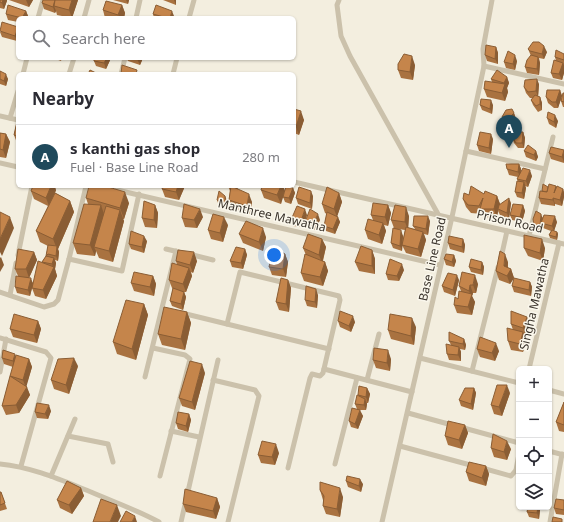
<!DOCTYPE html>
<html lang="en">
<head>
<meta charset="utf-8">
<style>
  body { margin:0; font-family:"Noto Sans",sans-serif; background:#f7f7f7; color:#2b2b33 }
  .controls { position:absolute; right:12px; bottom:12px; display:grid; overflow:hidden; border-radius:6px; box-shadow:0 1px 3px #0004 }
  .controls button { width:36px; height:36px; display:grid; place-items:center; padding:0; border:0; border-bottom:1px solid #e1e1e2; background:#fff; color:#2b2b33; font:20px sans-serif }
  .you { position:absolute; left:274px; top:255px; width:14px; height:14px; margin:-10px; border:3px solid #fff; border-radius:50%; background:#1a73e8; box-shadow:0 0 0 6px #1a73e833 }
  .badge { display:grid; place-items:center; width:26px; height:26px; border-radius:50%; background:#1f495b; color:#fff; font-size:13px; font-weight:700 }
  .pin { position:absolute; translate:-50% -33px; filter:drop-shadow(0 1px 2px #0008) }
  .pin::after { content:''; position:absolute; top:21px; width:14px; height:12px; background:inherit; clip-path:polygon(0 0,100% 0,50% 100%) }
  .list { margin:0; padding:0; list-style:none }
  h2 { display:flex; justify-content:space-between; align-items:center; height:52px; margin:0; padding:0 16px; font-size:17px }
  h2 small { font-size:13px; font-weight:400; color:#7c7c81 }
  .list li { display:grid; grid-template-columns:26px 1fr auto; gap:12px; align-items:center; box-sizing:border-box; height:64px; padding:0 16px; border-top:1px solid #e1e1e2 }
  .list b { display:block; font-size:15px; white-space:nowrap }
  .list p { margin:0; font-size:13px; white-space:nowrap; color:#7c7c81 }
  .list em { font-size:13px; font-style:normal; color:#7c7c81 }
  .icon { flex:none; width:22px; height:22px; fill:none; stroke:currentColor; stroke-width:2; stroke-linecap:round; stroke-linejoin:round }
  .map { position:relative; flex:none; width:564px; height:522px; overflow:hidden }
  .search { position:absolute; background:#fff; box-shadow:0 1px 3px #0004; left:16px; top:16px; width:280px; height:44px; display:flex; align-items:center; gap:10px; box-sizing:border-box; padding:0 14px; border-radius:6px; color:#7c7c81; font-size:15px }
  .panel { position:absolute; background:#fff; box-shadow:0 1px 3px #0004; left:16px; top:72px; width:280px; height:116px; border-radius:6px }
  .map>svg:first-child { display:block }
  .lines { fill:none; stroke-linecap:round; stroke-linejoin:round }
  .street { stroke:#cbc1ab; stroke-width:5 }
  .wall { fill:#a97240 }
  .shaded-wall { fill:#8a5d34 }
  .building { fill:#c5854b; stroke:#8a5d34 }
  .labels { text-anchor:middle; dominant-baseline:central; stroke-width:3; stroke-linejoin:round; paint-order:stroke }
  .street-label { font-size:12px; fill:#39322a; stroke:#faf7ec }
</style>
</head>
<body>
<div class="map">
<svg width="564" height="522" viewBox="0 0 564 522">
  <rect width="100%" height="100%" fill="#f3eedf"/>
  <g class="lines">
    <!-- street -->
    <g class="street">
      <path d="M339,0L337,5L341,36L350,56L438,214"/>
      <path d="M38,18L43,0"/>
      <path d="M84,18L89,0"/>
      <path d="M136,18L140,0"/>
      <path d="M189,18L194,0"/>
      <path d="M484,66L564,84"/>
      <path d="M23,74L27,58"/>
      <path d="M69,74L74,58"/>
      <path d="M121,74L125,58"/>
      <path d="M173,74L177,58"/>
      <path d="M0,116L18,120"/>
      <path d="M10,118L18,91"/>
      <path d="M466,151L545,169"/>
      <path d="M0,163L18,167"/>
      <path d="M294,182L564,244"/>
      <path d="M117,190L440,265"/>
      <path d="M529,236L553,137"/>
      <path d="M166,249L179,252"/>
      <path d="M189,254L213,260"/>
      <path d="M18,255L32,186"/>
      <path d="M501,258L507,231"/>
      <path d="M69,259L122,271L139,194"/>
      <path d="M0,292L44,307L54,304L58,300L69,259L86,186"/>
      <path d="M10,295L16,263"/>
      <path d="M182,313L329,349"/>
      <path d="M227,324L240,272L339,296L340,300L323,373L320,376L312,374L310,378L288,468"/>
      <path d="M0,338L46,352L51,358L21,466"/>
      <path d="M153,348L185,355L190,359L160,476"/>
      <path d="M420,358L519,383"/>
      <path d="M324,369L412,392"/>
      <path d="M529,369L559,243"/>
      <path d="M472,371L498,267"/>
      <path d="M0,372L6,339"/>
      <path d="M145,377L176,251"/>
      <path d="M213,380L255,390L259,396L228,522"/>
      <path d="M367,380L379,334"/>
      <path d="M549,390L564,394"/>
      <path d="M408,413L452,425"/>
      <path d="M460,427L519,443"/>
      <path d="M171,431L199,437"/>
      <path d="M68,436L108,444L113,462"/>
      <path d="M400,446L474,466"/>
      <path d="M549,451L564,455"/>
      <path d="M0,464C32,467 61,480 91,492C114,502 137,510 159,522"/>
      <path d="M335,464L357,378"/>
      <path d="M482,468L511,476L516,470L519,454"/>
      <path d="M51,476L75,419"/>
      <path d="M181,522L218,360"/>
      <path d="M382,522L452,217L484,66L483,49L492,0"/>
      <path d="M550,522L562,454"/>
    </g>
  </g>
  <!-- wall -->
  <g class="wall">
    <path d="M0,0H7L4,9L0,8Z"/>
    <path d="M9,0H33L29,7Z"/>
    <path d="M78,0L72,18L57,15L56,11L55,13L44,9L42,3Z"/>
    <path d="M113,0H129L128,4Z"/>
    <path d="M163,0H176V5Z"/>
    <path d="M122,5L125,13L124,18H105L103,10Z"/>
    <path d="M26,11L28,16L27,18H18V22L8,20L6,14Z"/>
    <path d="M153,14L174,16V18H154Z"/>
    <path d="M18,27L17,41L2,37L0,32Z"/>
    <path d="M496,47L498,53V64L487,61L485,55Z"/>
    <path d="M528,49L547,52L544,59L539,58L540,63L539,75L527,73L525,67L531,56Z"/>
    <path d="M564,54V73L562,80L553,78L551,73L556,61L555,57Z"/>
    <path d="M53,58H62L61,61Z"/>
    <path d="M111,58L106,69L96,66L94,61Z"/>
    <path d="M126,58H143L140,65L128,61Z"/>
    <path d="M517,61L515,70L506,68L504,62Z"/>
    <path d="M415,65L413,80L401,78L398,70Z"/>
    <path d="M0,71L8,79L6,86L0,84Z"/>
    <path d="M507,77L509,83L507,88L508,92L505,101L487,97L484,89L492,82L491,79Z"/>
    <path d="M539,84L538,97H540L542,103V110L538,112L533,105L531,100L533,98H530L526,93L524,87Z"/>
    <path d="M560,90L562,96L558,108H554L548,103L546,97Z"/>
    <path d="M564,93V107H563L561,101Z"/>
    <path d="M480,105H493L492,114L482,110Z"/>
    <path d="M294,109L304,120L299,135L294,133Z"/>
    <path d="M514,113L516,119L512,123H513L515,129V132H523L525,138L524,148H518L514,143L512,137L503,136L501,130L507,123L504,122L502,117Z"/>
    <path d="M18,117V144L17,143L14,135Z"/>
    <path d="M547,118L558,121L556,128L549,124Z"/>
    <path d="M0,133L6,134L10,142L6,158L0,157Z"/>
    <path d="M493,139L491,154L479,151L477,145Z"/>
    <path d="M564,150V163L551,159L549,153Z"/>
    <path d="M524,151H536L538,157L536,161L526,157Z"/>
    <path d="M519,164L521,169V172L532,176L528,187L525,186L526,188L524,199L517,197L515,192L518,182L517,179L518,177L509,175L507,169Z"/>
    <path d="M163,186H185L179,200L165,197L162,189Z"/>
    <path d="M228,186H239L237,189L252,202L250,214L232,208L229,200L230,191Z"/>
    <path d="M283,186L281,204L264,198L261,190Z"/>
    <path d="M556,186L557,188L563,189L564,192V188V197L562,206L555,204V206L541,204L539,198L542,191L548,187Z"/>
    <path d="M293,188L295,193L291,204L285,202L283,197Z"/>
    <path d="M56,190L55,193L70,201L74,212L58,249L59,252L58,261L55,260L56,263L55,269L57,276L46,299L35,296L32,288L30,296L17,293L15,287L18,276L15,269L34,252L37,260L29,278L33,283L42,262L46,256L48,246L40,242L36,231L48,206L34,199L31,191Z"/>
    <path d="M339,193L342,202L337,216L340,222L335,234L326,231L324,226L327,214L325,213L322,204Z"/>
    <path d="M484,194L497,196L500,204L511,203L509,219L500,215L498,211L497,218L484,217L482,214L471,213L466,207L463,199L469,195Z"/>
    <path d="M225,196L227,201V210L219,206L217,200Z"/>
    <path d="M313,196L312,209L298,204L296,198Z"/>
    <path d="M86,198L129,203L124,219H123L124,221L113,262L99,258L96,251L95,256L77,254L73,243L88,204Z"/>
    <path d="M155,205L158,213L157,228L145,227L142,218Z"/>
    <path d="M388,205L391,213L388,226L384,225L386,231L382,244L368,239L365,230L373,220L371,215Z"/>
    <path d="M523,205L525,211L522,222L512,220L510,215Z"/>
    <path d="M307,215L303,227L293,226L291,220Z"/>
    <path d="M409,216L408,228L415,229L413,226L430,221L428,235L424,234L426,240L421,257L406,253L402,245L405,230L398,229L403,236L402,251L393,248L391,243L394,228L391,220Z"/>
    <path d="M203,217L197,228L185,227L182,218Z"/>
    <path d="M543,217L557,222L554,231L557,232L558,234L557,240L550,238L549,235L551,231L543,228L542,227V231H536L534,225Z"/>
    <path d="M320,220L315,230L307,228L305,222Z"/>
    <path d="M228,225L223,242L211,239L208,230Z"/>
    <path d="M239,234L266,237L263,251L243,243Z"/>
    <path d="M322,239L326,247L323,261L325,262L328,271L323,286L304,281L301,273L306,255L303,248Z"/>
    <path d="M463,239L465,245L464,253L450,249L448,243Z"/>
    <path d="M147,241L144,253L131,249L129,244Z"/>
    <path d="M524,248H545L543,261L528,256Z"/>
    <path d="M245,249L247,255L243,269L232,267L230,261Z"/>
    <path d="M372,250L375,259V274L359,271L355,262Z"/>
    <path d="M285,254L288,262L286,277L272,275L269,267Z"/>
    <path d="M454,255L456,261L454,267L446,265L444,259Z"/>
    <path d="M176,261H197L193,273L191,272L192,276L186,292H184L186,297L183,310L172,306L170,301L173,289L172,288L169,280L177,265Z"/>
    <path d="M482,262L484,267L483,275L471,272L469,267Z"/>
    <path d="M508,262V268L511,269L514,278L510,284L499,280L496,271Z"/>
    <path d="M404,270L399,281L388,280L386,274Z"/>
    <path d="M153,276L156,284L154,296L134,291L131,283Z"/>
    <path d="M288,280L291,288L289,312L279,310L276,302Z"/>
    <path d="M459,280L455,296L444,292L442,286Z"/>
    <path d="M530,282L532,287L531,296L514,292L512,286Z"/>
    <path d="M478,284L476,293H473L472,296L475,302L472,315L457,313L454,305L458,299L461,291L459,286Z"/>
    <path d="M318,295L317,308L307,306L305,300Z"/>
    <path d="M144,304L148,315L136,360L117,354L113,342Z"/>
    <path d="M187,312L191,323L185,350L162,345L158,334Z"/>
    <path d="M38,321L41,329L37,343L13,337L10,329Z"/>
    <path d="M338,321L355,322L351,332L340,327Z"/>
    <path d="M511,324L530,326L526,336H524L526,341L523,352L511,350L508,341L513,330Z"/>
    <path d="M416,327L414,345L391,339L388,330Z"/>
    <path d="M464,339L466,345L465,350L460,349L461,352V361L449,360L447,354L451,345L449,341Z"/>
    <path d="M477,349L499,351L495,361L480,357Z"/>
    <path d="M16,357L29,359L32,367L26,386L30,395L19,413L6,415L2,406L13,367L4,364L2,358Z"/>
    <path d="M391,359L390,371L376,368L373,360Z"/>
    <path d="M78,366L69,394L54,389L51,380Z"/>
    <path d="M205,373L195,410L182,406L179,398Z"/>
    <path d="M367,388L370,394L368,403H367V404L366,410H359L363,416L358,429L351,427L349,421L357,409L355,404L359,396L358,395Z"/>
    <path d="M474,388L476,393L473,410L461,406L459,400Z"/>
    <path d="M510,393L502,416L494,414L491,405Z"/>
    <path d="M564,402V432L559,431L556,422Z"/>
    <path d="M51,411L48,419L37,418L35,412Z"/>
    <path d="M189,414L191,420L188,432L178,429L176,423Z"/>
    <path d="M465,425L468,433L462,449L448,445L445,436Z"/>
    <path d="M491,448L511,449L507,460L494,457Z"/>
    <path d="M279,453L275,465L261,463L258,455Z"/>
    <path d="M486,466L489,474L486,486L469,481L466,472Z"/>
    <path d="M346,481L363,484L361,492L348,487Z"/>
    <path d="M81,488L84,496L72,514L60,508L57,500Z"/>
    <path d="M320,490L343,497L340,517L326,514L323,506V500Z"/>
    <path d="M0,492H1L7,509L0,511Z"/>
    <path d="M217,498L220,507L216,519L186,512L183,504Z"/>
    <path d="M564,500V515L556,514L554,508Z"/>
    <path d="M528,507H539L540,510L539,519L529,517L527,512Z"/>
  </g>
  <!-- shaded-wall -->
  <g class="shaded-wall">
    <path d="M3,0H7V1L4,9L2,3Z"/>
    <path d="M26,0H33L29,7Z"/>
    <path d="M56,0L54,6L56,11L55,13L53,7Z"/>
    <path d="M72,0H78L72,18L69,10Z"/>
    <path d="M126,0H129L128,4Z"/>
    <path d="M174,0H176V5Z"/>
    <path d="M122,5L125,13L124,18H120L118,15Z"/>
    <path d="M26,11L28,16L27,18H22Z"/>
    <path d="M172,11L174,16V18H170Z"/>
    <path d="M18,28V40L17,41L15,36Z"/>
    <path d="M544,46L547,52L544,59L542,54Z"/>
    <path d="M496,47L498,53V64L495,59Z"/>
    <path d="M515,55L517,61L515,70L513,64Z"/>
    <path d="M412,56L415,65L413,80L410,72Z"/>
    <path d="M538,57L540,63L539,75L537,69Z"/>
    <path d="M107,58H111L106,69L104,63Z"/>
    <path d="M138,58H143L140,65L137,59Z"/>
    <path d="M563,63L564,65V73L562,80L559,74Z"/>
    <path d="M6,74L8,79L6,86L4,81Z"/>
    <path d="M507,77L509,83L507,88L508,92L505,101L502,93L504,83Z"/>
    <path d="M537,79L539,84L538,97L536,91Z"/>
    <path d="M560,90L562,96L558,108L556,102Z"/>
    <path d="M540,97L542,103V110L540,104Z"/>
    <path d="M491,100L493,105L492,114L490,109Z"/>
    <path d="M301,111L304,120L299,135L296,127Z"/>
    <path d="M514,113L516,119L511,124L509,118Z"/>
    <path d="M555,115L558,121L556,128L554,122Z"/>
    <path d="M513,123L515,129V136L513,130Z"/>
    <path d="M523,132L525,138L524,148L522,143Z"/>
    <path d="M6,134L10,142L6,158L3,150Z"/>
    <path d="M491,134L493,139L491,154L489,148Z"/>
    <path d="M294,144L296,149L294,155Z"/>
    <path d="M536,151L538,157L536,161L534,155Z"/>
    <path d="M564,152V162L562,157Z"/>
    <path d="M519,164L521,169L520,177L518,172Z"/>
    <path d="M530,170L532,176L528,187L526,181Z"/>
    <path d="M524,182L526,188L524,199L522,193Z"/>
    <path d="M51,186H55L56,190L49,206L46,198Z"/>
    <path d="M178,186H185L179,200L176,192Z"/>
    <path d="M233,186H239L234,194Z"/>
    <path d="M281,186H283L285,191L281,204L277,195Z"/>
    <path d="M293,188L295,193L291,204L289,198Z"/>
    <path d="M563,189L564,193V197L562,206L560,200Z"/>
    <path d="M311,191L313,196L312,209L310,203Z"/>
    <path d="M125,192L129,203L124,219L120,208Z"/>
    <path d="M339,193L342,202L337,217L334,209Z"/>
    <path d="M249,194L252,202L250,214L247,206Z"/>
    <path d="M225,196L227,201V210L225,204Z"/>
    <path d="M497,196L500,204L498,209V211L497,218L494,209Z"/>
    <path d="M509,198L511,203L509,219L507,213Z"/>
    <path d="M553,198L555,204V206L553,200Z"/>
    <path d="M70,201L74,212L58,249L59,252L58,261L56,256L57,249L53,239Z"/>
    <path d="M101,205L105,217L94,247L96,251L95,256L90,245Z"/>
    <path d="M155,205L158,213L157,228L154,220Z"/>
    <path d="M388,205L391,213L388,226L385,217Z"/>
    <path d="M523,205L525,211L522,222L520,217Z"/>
    <path d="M406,207L409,216L408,230L405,222Z"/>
    <path d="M200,209L203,217L197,228L194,220Z"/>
    <path d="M305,209L307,215L303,227L301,221Z"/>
    <path d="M120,210L124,221L113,262L109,251Z"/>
    <path d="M318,214L320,220L315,230L313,224Z"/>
    <path d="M541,214L543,219L541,223L542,227V231L540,226Z"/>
    <path d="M428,216L430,221L428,235L426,229Z"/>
    <path d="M555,216L557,222L554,231L552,226Z"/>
    <path d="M10,217L14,228L2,256L0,252V239Z"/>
    <path d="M224,217L228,225L223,242L220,233Z"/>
    <path d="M338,217L340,222L335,234L333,229Z"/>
    <path d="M383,223L386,231L382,244L379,235Z"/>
    <path d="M263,228L266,237L263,251L259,242Z"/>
    <path d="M401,230L403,236L402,251L400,246Z"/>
    <path d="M423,232L426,240L421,257L418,249Z"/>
    <path d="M557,232L558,234L557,240L556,237Z"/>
    <path d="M144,236L147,241L144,253L142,247Z"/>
    <path d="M322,239L326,247L322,263L319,255Z"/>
    <path d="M463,239L465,245L464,253L462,247Z"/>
    <path d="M542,239L545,248L543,261L540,253Z"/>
    <path d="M245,249L247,255L243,269L241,263Z"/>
    <path d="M372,250L375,259V274L372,266Z"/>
    <path d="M34,252L37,260L29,278L26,269Z"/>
    <path d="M194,252L197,261L193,273L190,265Z"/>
    <path d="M285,254L288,262L286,277L283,269Z"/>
    <path d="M505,254L508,262L507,275L504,266Z"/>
    <path d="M454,255L456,261L454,267L452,262Z"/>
    <path d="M1,257L4,265L0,272V258Z"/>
    <path d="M54,258L56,263L55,269L57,276L46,299L43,290L53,268L52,264Z"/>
    <path d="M325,262L328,271L323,286L320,277Z"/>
    <path d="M482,262L484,267L483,275L481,270Z"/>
    <path d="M402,264L404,270L399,281L397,276Z"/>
    <path d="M189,268L192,276L186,292L183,284Z"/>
    <path d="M511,269L514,278L510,284L507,276Z"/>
    <path d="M457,275L459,280L455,296L453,290Z"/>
    <path d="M475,275L478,284L476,293L473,285Z"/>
    <path d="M153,276L156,284L154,296L150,287Z"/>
    <path d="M31,278L33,284L30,296L28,290Z"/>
    <path d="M288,280L291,288L289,312L286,304Z"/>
    <path d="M530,282L532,287L531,296L529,290Z"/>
    <path d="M470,285L473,293L472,296L475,302L472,315L468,307L471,296L469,291Z"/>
    <path d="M316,289L318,295L317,308L315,302Z"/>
    <path d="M184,292L186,297L183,310L181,304Z"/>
    <path d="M144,304L148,315L136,360L132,349Z"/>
    <path d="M187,312L191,323L185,350L181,339Z"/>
    <path d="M353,316L355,322L351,332L349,326Z"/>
    <path d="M527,317L530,326L526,336L523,328Z"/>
    <path d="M412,318L416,327L414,345L411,336Z"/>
    <path d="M38,321L41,329L37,343L34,335Z"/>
    <path d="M523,332L526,341L523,352L520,344Z"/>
    <path d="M464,339L466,345L465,350L463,344Z"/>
    <path d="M496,343L499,351L495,361L492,353Z"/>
    <path d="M459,347L461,352V361L458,355Z"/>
    <path d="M388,350L391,359L390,371L387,363Z"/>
    <path d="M15,354L17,360L15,367L13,361Z"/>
    <path d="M74,358L78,366L69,394L66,385Z"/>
    <path d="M29,359L32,367L26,388L23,380Z"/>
    <path d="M202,364L205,373L195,410L192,402Z"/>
    <path d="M507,385L510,393L502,416L499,407Z"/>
    <path d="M27,387L30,395L19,413L16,405Z"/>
    <path d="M367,388L370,394L368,403L366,397Z"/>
    <path d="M474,388L476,393L473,410L471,404Z"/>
    <path d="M365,399L367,404L366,410L364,405Z"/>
    <path d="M49,405L51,411L48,419L45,414Z"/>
    <path d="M360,410L363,416L358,429L355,424Z"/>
    <path d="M189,414L191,420L188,432L186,426Z"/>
    <path d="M465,425L468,433L462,449L459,440Z"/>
    <path d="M507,441L511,449L507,460L504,452Z"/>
    <path d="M276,444L279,453L275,465L272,457Z"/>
    <path d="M486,466L489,474L486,486L482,478Z"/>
    <path d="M360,479L363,484L361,492L359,486Z"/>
    <path d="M81,488L84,496L72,514L69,505Z"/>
    <path d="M340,488L343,497L340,517L337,509Z"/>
    <path d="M217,498L220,507L216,519L213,511Z"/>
    <path d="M117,505L121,516L118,522H110Z"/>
    <path d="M538,507H539L540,510L539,519L537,513Z"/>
    <path d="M135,516L137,522H132Z"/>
  </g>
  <!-- building -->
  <g class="building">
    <path d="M0,0H3L2,3L0,2Z"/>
    <path d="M43,0H55L53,7L42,3Z"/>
    <path d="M55,0H72L69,10L54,6Z"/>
    <path d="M106,1L122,5L118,15L103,10Z"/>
    <path d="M8,5L26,11L22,18L6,14Z"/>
    <path d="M156,5L172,11L170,18H167L153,14Z"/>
    <path d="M2,22L18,27V28L15,36L0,31Z"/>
    <path d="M533,42H539L544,46L542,54L530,51L528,49Z"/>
    <path d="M486,45L496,47L495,59L485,55Z"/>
    <path d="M556,50L564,54V60L555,57Z"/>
    <path d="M508,51L515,55L513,64L504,62Z"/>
    <path d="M404,54L412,56L410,72L398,70V64Z"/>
    <path d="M531,55L538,57L537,69L525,67L527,60Z"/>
    <path d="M94,58H107L104,63L94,61Z"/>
    <path d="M554,60L563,63L559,74L551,73Z"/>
    <path d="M122,65L137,70L136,74H121Z"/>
    <path d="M90,70L98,74H88Z"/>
    <path d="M497,70L507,77L504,83L491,79Z"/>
    <path d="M0,71L6,74L4,81L0,79Z"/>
    <path d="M537,79L536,91L528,92L524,87L525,80Z"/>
    <path d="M485,81L505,84L502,93L484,89Z"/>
    <path d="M547,90H560L556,102H552L546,97Z"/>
    <path d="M563,93H564V102L561,101Z"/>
    <path d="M535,95L540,97V104L536,106L531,100Z"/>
    <path d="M481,99L491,100L490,109L480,105Z"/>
    <path d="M294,109L301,111L296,127L294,126Z"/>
    <path d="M512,109L514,113L509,118L502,117L506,110Z"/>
    <path d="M548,112L555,115L554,122L547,118Z"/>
    <path d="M18,117V136L14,135Z"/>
    <path d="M503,123H513V130L510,132L501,130Z"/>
    <path d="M480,132L491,134L489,148L477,145Z"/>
    <path d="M512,132H523L522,143H516L512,137Z"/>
    <path d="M0,133L6,134L3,150L0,149Z"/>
    <path d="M528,145L536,151L534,155L524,151Z"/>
    <path d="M551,147L564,150L562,157L549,153Z"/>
    <path d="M506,164H519L518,172L507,169Z"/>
    <path d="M523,168L530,170L526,181L517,179Z"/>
    <path d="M517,181L524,182L522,193L515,192Z"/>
    <path d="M543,184L548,187L547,192L542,191Z"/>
    <path d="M549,184L556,186L554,193L557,186L563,189L560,200L553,198V200L539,198L540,191L547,192Z"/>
    <path d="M33,186H51L46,198L31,191Z"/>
    <path d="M89,186H105L125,192L120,208L86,198Z"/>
    <path d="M163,186H178L176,192L162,189Z"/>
    <path d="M231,186L249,194L247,206L229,200Z"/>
    <path d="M262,186H281L277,195L261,190Z"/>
    <path d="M286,186L293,188L289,198L283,197Z"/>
    <path d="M471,186L484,194L485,191L497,196L494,209H480L483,198L479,206L468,205L463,199L464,193L469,195Z"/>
    <path d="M299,187L311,191L310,203L296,198Z"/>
    <path d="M327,187L339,193L334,209L322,204Z"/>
    <path d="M219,191L225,196V204L217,200Z"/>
    <path d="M55,193L70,201L53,239L36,231Z"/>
    <path d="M509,198L507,213L498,209L499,205Z"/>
    <path d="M144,201L155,205L154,220L142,218Z"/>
    <path d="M373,203L388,205L385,217L371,215Z"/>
    <path d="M84,204L101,205L90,245L73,243Z"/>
    <path d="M184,204L200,209L194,220L182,218Z"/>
    <path d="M513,204L523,205L520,217L510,215Z"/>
    <path d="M395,205L406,207L405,222L391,220Z"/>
    <path d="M106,206L120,210L109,251L94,247Z"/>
    <path d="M297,206L305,209L301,221L291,220Z"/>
    <path d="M310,209L318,214L313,224L305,222Z"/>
    <path d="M536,211L541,214L540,226L534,225L533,219Z"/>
    <path d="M0,212L10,217L0,239Z"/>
    <path d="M327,212L338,217L333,229L324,226Z"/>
    <path d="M213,214L224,217L220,233L208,230Z"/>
    <path d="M544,215L555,216L552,226L541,223Z"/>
    <path d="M414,216H428L426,229L413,226Z"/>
    <path d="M368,219L383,223L379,235L365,230Z"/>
    <path d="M246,221L263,228L259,242L239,234Z"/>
    <path d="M406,227L423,232L418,249L402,245Z"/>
    <path d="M393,228L401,230L400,246L391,243Z"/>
    <path d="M552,230L557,232L556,237L549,235Z"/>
    <path d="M131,231L144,236L142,247L129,244Z"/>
    <path d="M308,234L322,239L319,255L303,248Z"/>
    <path d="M524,235L542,239L540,253L524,248Z"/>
    <path d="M449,236L463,239L462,247L448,243Z"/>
    <path d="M48,245L57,246L56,256L48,254L46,256L54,258L52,264L42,262L46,256Z"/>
    <path d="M361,246L372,250V266L355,262Z"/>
    <path d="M236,247L245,249L241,263L230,261Z"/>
    <path d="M273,247L285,254L283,269L269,267Z"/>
    <path d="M18,249L34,252L26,269H15Z"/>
    <path d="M178,250L194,252L190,265L176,261Z"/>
    <path d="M500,251L505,254L504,266L511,269L507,276L496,271Z"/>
    <path d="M305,254L325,262L320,277L301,273Z"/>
    <path d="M446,254L454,255L452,262L444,259Z"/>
    <path d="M390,259L402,264L397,276L386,274Z"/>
    <path d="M471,259L482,262L481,270L469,267Z"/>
    <path d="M38,261L54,267L43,290L32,288Z"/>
    <path d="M172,263L189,268L183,284L169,280Z"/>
    <path d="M134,272L153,276L150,287L131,283Z"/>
    <path d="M462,272L475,275L473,285H470L469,291L459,286Z"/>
    <path d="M448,273L457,275L453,290L442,286Z"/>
    <path d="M16,276L31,278L28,290L15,287Z"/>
    <path d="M281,278L288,280L286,304L276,302Z"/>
    <path d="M514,278L530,282L529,290L512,286Z"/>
    <path d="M306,286L316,289L315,302L305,300Z"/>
    <path d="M173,288L184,292L181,304L170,301Z"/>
    <path d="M459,291L472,294L468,307L454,305L455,297L458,299Z"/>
    <path d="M126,300L144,304L132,349L113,342Z"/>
    <path d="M164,307L187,312L181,339L158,334Z"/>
    <path d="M340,311L353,316L349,326L338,321Z"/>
    <path d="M511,311L527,317L523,328L511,324Z"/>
    <path d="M14,314L38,321L34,335L10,329Z"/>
    <path d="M390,314L412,318L411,336L388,330Z"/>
    <path d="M507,328L523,332L520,344L508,341Z"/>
    <path d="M449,332L464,339L463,344L449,341Z"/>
    <path d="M480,337L496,343L492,353L477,349Z"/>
    <path d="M446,344L459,347L458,355L447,354Z"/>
    <path d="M374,348L388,350L387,363L373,360Z"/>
    <path d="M3,350L15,354L13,361L2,358Z"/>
    <path d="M16,355L29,359L23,380L10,376Z"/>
    <path d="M74,358L66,385L51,380L58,359Z"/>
    <path d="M190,361L202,364L192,402L179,398Z"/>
    <path d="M10,376L27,387L16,405L2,406Z"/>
    <path d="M497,385H507L499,407L491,405Z"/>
    <path d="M359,386L367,388L366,397L358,395Z"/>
    <path d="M465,388H474L471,404L459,400Z"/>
    <path d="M357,395L365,399L364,405L355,404Z"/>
    <path d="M564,402V425L556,422Z"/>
    <path d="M37,403L49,405L45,414L35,412Z"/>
    <path d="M352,408L360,410L355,424L349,421Z"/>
    <path d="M178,412L189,414L186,426L176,423Z"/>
    <path d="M448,421L465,425L459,440L445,436Z"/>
    <path d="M493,434L507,441L504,452L491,448Z"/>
    <path d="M262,441L276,444L272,457L258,455Z"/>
    <path d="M469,462L486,466L482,478L466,472Z"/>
    <path d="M347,476L360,479L359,486L346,481Z"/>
    <path d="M67,481L81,488L69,505L57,500Z"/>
    <path d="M320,482L340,488L337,509L323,506L324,496L320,490Z"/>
    <path d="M185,489L217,498L213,511L183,504Z"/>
    <path d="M0,492H1L5,503L0,505Z"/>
    <path d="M101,499L117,505L110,522H93Z"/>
    <path d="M556,499L564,500V510L554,508Z"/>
    <path d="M528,507H538L537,513L527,512Z"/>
    <path d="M126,511L135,516L132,522H120Z"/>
    <path d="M553,517L562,519V522H552Z"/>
  </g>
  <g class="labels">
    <!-- street labels -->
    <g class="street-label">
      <text transform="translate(272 215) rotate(13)">Manthree Mawatha</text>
      <text transform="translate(510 221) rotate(13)">Prison Road</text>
      <text transform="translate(432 259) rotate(-77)">Base Line Road</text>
      <text transform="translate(534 304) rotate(-77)">Singha Mawatha</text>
    </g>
  </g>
</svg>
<div class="controls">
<button>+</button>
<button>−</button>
<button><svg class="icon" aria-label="locate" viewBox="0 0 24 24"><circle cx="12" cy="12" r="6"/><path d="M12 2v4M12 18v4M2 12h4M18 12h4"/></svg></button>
<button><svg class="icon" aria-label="layers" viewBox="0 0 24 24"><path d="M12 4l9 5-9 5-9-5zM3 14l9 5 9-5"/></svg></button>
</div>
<div class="you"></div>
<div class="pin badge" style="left:509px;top:148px">A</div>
<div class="search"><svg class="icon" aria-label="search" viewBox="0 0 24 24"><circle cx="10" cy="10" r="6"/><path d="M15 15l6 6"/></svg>Search here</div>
<section class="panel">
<h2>Nearby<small></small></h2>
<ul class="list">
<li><span class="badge">A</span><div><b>s kanthi gas shop</b><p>Fuel · Base Line Road</p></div><em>280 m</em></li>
</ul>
</section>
</div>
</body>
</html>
